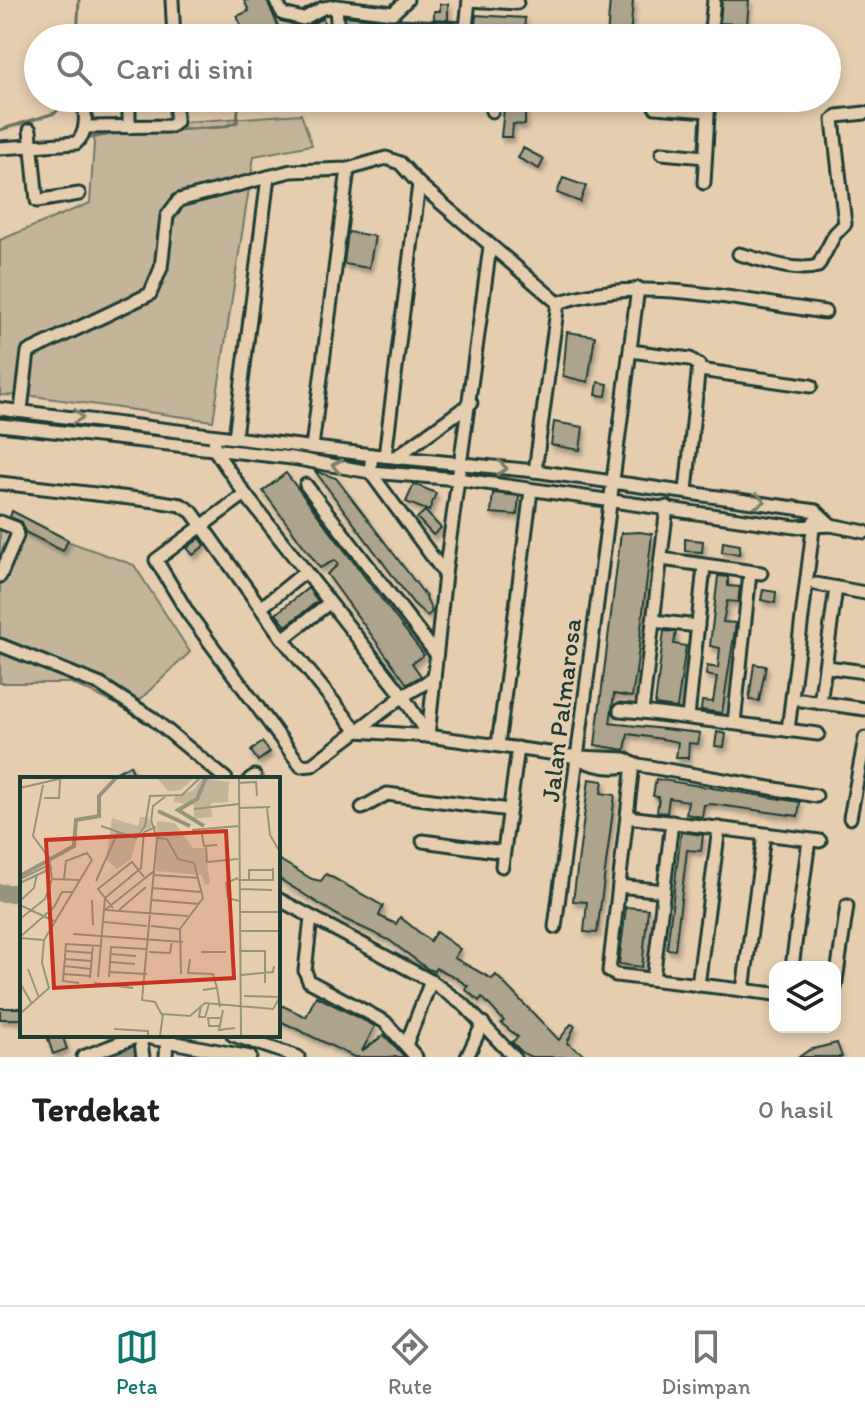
<!DOCTYPE html>
<html lang="id">
<head>
<meta charset="utf-8">
<style>
  body { margin:0; font-family:Itim,sans-serif; background:#f2f2f2; color:#222 }
  .controls { position:absolute; right:24px; bottom:24px; display:grid; overflow:hidden; border-radius:16px; box-shadow:0 4px 12px #0003 }
  .controls button { width:72px; height:72px; display:grid; place-items:center; padding:0; border:0; border-bottom:2px solid #e0e0e0; background:#fff; color:#222; font:40px sans-serif }
  .list { margin:0; padding:0; list-style:none }
  h2 { display:flex; justify-content:space-between; align-items:center; height:104px; margin:0; padding:0 32px; font-size:34px }
  h2 small { font-size:26px; font-weight:400; color:#767676 }
  .icon { flex:none; width:44px; height:44px; fill:none; stroke:currentColor; stroke-width:2; stroke-linecap:round; stroke-linejoin:round }
  .map { position:relative; flex:none; width:865px; height:1057px; overflow:hidden }
  .search { position:absolute; background:#fff; box-shadow:0 4px 12px #0003; left:24px; right:24px; top:24px; height:88px; display:flex; align-items:center; gap:20px; box-sizing:border-box; padding:0 28px; border-radius:44px; color:#767676; font-size:30px }
  .sheet { height:248px; background:#fff }
  nav { display:flex; justify-content:space-around; align-items:center; box-sizing:border-box; height:112px; border-top:2px solid #e0e0e0; background:#fff; font-size:22px; color:#767676 }
  nav a { display:grid; justify-items:center; gap:4px }
  nav .on { color:#0f766e }
  .map>svg:first-child { display:block }
  .green { fill:#c4b59a; stroke:#727967; stroke-width:2 }
  .lines { fill:none; stroke-linecap:round; stroke-linejoin:round }
  .stream { stroke:#677160; stroke-width:3 }
  .river { stroke:#97947d; stroke-width:18 }
  .building { fill:#aea48c; stroke:#1f3d34; stroke-width:2; filter:url(#shadow) }
  .street-casing { stroke:#1f3d34; stroke-width:17 }
  .street { stroke:#e5cdae; stroke-width:11 }
  .oneway { stroke:#787e6b }
  .labels { text-anchor:middle; dominant-baseline:central; stroke-width:6; stroke-linejoin:round; paint-order:stroke }
  .street-label { font-size:26px; fill:#1f3d34; stroke:#e5cdae }
  .inset-river { fill:none; stroke:#97947d; stroke-width:4 }
  .inset-road { fill:none; stroke:#96937d; stroke-width:2 }
  .view { fill:#c8321e; fill-opacity:0.15; stroke:#c8321e; stroke-width:4 }
  .inset-edge { fill:none; stroke:#1f3d34; stroke-width:4 }
</style>
</head>
<body>
<div class="map">
<svg width="865" height="1057" viewBox="0 0 865 1057">
  <defs>
    <filter id="shadow"><feDropShadow dx="2.5" dy="4.5" stdDeviation="2" flood-color="#0004"/></filter>
  </defs>
  <rect width="100%" height="100%" fill="#e5cdae"/>
  <filter id="ink" filterUnits="userSpaceOnUse"><feTurbulence type="fractalNoise" baseFrequency=".0125" numOctaves="2"/><feDisplacementMap in="SourceGraphic" scale="16" xChannelSelector="R" yChannelSelector="G"/><feConvolveMatrix kernelMatrix="1 2 1 2 8 2 1 2 1" color-interpolation-filters="sRGB"/></filter>
  <g filter="url(#ink)">
    <!-- green -->
    <g class="green">
      <path d="M301,114L312,145L254,156L213,421L33,396L0,395V240L90,203L95,128Z"/>
      <path d="M0,517L134,565L190,652L129,710L71,683H0Z"/>
    </g>
    <g class="lines">
      <!-- stream -->
      <g class="stream">
        <path d="M77,38L79,0"/>
        <path d="M0,130L55,113L70,98"/>
        <path d="M174,130L223,127L237,122L239,98"/>
        <path d="M90,138L123,132"/>
      </g>
      <!-- river -->
      <g class="river">
        <path d="M0,893H22"/>
        <path d="M116,1035L128,1057"/>
      </g>
    </g>
    <!-- building -->
    <g class="building">
      <path d="M244,0H267L278,26L306,27L323,18L328,38H246L237,16L249,11Z"/>
      <path d="M610,0H633L630,38H607Z"/>
      <path d="M722,0H749L747,24L720,23Z"/>
      <path d="M440,4H448V20L434,19V11H440Z"/>
      <path d="M476,15L525,18L524,38H474Z"/>
      <path d="M345,16L382,20V38L346,32Z"/>
      <path d="M500,98H525V125L513,124L512,137H501L504,109H500Z"/>
      <path d="M523,148L544,159L539,169L518,158Z"/>
      <path d="M563,178L586,186L580,202L557,193Z"/>
      <path d="M348,232L375,236L369,268L344,264Z"/>
      <path d="M567,332L595,336L588,382L563,376Z"/>
      <path d="M598,382L608,384L606,396L596,395Z"/>
      <path d="M554,422L583,427L580,450L551,445Z"/>
      <path d="M315,471L336,478L425,595L432,612L427,616L413,603Z"/>
      <path d="M286,473L424,655L412,663L421,676L407,684L327,574L338,565L335,560L320,568L263,491Z"/>
      <path d="M414,484L436,493L429,511L406,502Z"/>
      <path d="M493,493L519,496L517,515L491,513Z"/>
      <path d="M12,511L68,540L63,551L25,532L22,522L10,517Z"/>
      <path d="M425,511L441,528L433,535L417,518Z"/>
      <path d="M640,532L652,534L636,672L632,697L614,694L610,723L700,733L698,744L689,743L688,758H676L678,742L662,739L628,734L625,750L595,745L621,533Z"/>
      <path d="M200,538L205,545L193,555L187,548Z"/>
      <path d="M685,539L703,541L702,552L685,551Z"/>
      <path d="M723,542L740,545L739,554L722,552Z"/>
      <path d="M718,576L728,577V586L740,587L738,602L727,601L723,622L736,623L722,713L701,710L702,701L713,702L717,677L706,675L707,666L718,668L720,648L710,646Z"/>
      <path d="M308,588L318,601L286,626L276,614Z"/>
      <path d="M763,590L776,592L775,603L761,600Z"/>
      <path d="M664,631L676,632L674,644L686,646L677,708L655,705Z"/>
      <path d="M754,664L766,666L759,701L749,700Z"/>
      <path d="M717,732L726,734L724,747L715,746Z"/>
      <path d="M262,742L270,752L258,761L251,751Z"/>
      <path d="M130,765L136,779H118L115,773Z"/>
      <path d="M589,779L603,781L601,793L615,795L597,933L584,932L587,902L573,901Z"/>
      <path d="M656,779L800,802L798,816L711,804L704,805L702,817L686,814L688,801L669,798L667,813L657,812L659,797L653,796Z"/>
      <path d="M681,832L703,835L701,851L687,850L675,950L667,949Z"/>
      <path d="M278,859L312,879L321,881L326,874L337,880L383,906L379,916L396,924L400,917L430,941L436,932L460,949L454,958L492,979L496,975L559,1040L571,1024L575,1026L567,1043L588,1057H531L523,1053L512,1042L518,1037L501,1023L504,1021L482,997L479,1001L465,989L468,986L451,975L436,968L434,971L428,969L389,940L342,918L278,878Z"/>
      <path d="M626,907L648,909L642,967L619,964Z"/>
      <path d="M316,996L375,1026L362,1051L384,1035L405,1057H354L278,1020V1009L283,1006L306,1017Z"/>
      <rect x="0" y="1008" width="22" height="11"/>
      <path d="M62,1035L67,1049L53,1054L48,1039Z"/>
      <path d="M837,1043L842,1057H799L809,1050Z"/>
    </g>
    <g class="lines">
      <defs>
        <g id="street">
          <path d="M172,0L174,38"/>
          <path d="M275,0L283,14L303,19L323,8L336,6L393,13L407,0"/>
          <path d="M469,0L517,3"/>
          <path d="M336,6L338,38"/>
          <path d="M400,26L466,29"/>
          <path d="M465,38L469,0"/>
          <path d="M710,38L714,0"/>
          <path d="M129,98V127"/>
          <path d="M655,107L708,111"/>
          <path d="M492,111V98"/>
          <path d="M85,127L171,126L176,122V98"/>
          <path d="M30,130L37,201L79,194"/>
          <path d="M0,148L76,143C89,132 85,113 84,98"/>
          <path d="M662,153L705,157"/>
          <path d="M704,183L709,98"/>
          <path d="M739,254C763,260 794,273 818,266L835,234L845,224L833,120L837,116L865,113"/>
          <path d="M631,351L690,359L699,365L686,491"/>
          <path d="M700,370L811,386"/>
          <path d="M0,409L372,455L535,471L816,511L831,525"/>
          <path d="M21,410L28,352L150,294L161,268L167,216L179,200L291,171L348,169L386,158L400,163L419,184L558,303C640,274 741,301 825,312"/>
          <path d="M0,425L292,458L370,472L458,479L795,527L831,525L865,532"/>
          <path d="M215,436L214,449L245,494L403,696L428,736L445,574L490,247"/>
          <path d="M235,437L268,177"/>
          <path d="M312,447L348,169"/>
          <path d="M372,455L370,472L445,574"/>
          <path d="M385,456L419,184"/>
          <path d="M396,457L471,403"/>
          <path d="M535,471L558,303"/>
          <path d="M0,483L156,501L181,505L192,512L283,639L357,731L428,736L578,757L625,759L633,764L816,796"/>
          <path d="M306,485L436,654"/>
          <path d="M245,494L156,560L188,613L301,766L312,765L403,696L434,678"/>
          <path d="M667,507L642,712L818,734"/>
          <path d="M0,522L16,528L17,536L0,576"/>
          <path d="M662,559L761,573"/>
          <path d="M816,584L865,593"/>
          <path d="M262,607L304,573"/>
          <path d="M653,621L698,626"/>
          <path d="M283,639L329,603"/>
          <path d="M0,645L101,685L152,718L226,779"/>
          <path d="M827,667L865,672"/>
          <path d="M801,700L865,709"/>
          <path d="M820,703L836,588"/>
          <path d="M620,710L642,712"/>
          <path d="M688,717L704,567"/>
          <path d="M734,723L750,573"/>
          <path d="M788,730L814,521"/>
          <path d="M498,745L531,491"/>
          <path d="M578,757C591,767 618,770 633,764"/>
          <path d="M633,764L609,971L616,975L775,994"/>
          <path d="M250,779L255,776"/>
          <path d="M362,808L387,794L509,810"/>
          <path d="M628,817L820,841"/>
          <path d="M850,818L865,738"/>
          <path d="M423,841L503,852"/>
          <path d="M502,866L518,748"/>
          <path d="M619,886L664,891"/>
          <path d="M278,899L431,981L465,1006L514,1057"/>
          <path d="M311,918L305,971L309,981L385,1022L416,1057"/>
          <path d="M555,927L638,288"/>
          <path d="M792,967L809,840"/>
          <path d="M653,979L672,822"/>
          <path d="M698,985L719,828"/>
          <path d="M835,988L847,906"/>
          <path d="M743,990L764,835"/>
          <path d="M233,1035L298,1057"/>
          <path d="M140,1036L250,1057"/>
          <path d="M140,1036L143,1057"/>
          <path d="M406,1045L431,981"/>
          <path d="M83,1057L141,1035"/>
          <path d="M166,1057L167,1035"/>
          <path d="M467,1057L483,1023"/>
        </g>
      </defs>
      <!-- street casing -->
      <use href="#street" class="street-casing"/>
      <!-- street -->
      <use href="#street" class="street"/>
    </g>
    <!-- one-way arrows -->
    <defs><path id="oneway-chevron" d="M-2-3.5L2.5 0L-2 3.5" fill="none" stroke-width="1.6" stroke-linecap="round" stroke-linejoin="round" transform="scale(2)"/></defs>
    <g class="oneway">
      <use href="#oneway-chevron" transform="translate(78 417) rotate(7)"/>
      <use href="#oneway-chevron" transform="translate(337 466) rotate(-170)"/>
      <use href="#oneway-chevron" transform="translate(502 468) rotate(6)"/>
      <use href="#oneway-chevron" transform="translate(760 501) rotate(8)"/>
    </g>
  </g>
  <g class="labels">
    <!-- street labels -->
    <g class="street-label">
      <text transform="translate(561 710) rotate(-83)">Jalan Palmarosa</text>
    </g>
  </g>
  <!-- overview -->
  <g transform="translate(20 777)">
    <rect width="260" height="260" fill="#e5cdae"/>
    <path d="M137,1H167L173,2L161,13L148,14ZM182,1L209,5L208,25L191,26L192,40L174,42V28L154,25V20L174,13ZM120,40H128L132,50L119,54L111,82L97,92L86,82L92,41L118,49ZM137,44L155,46L173,71H185L190,106L185,108L182,98L136,94Z" fill="#c4b59a"/>
    <path class="inset-river" d="M138,34L170,49M184,49L158,33L177,22L186,1M0,99L54,69L56,43L79,39V19L96,1"/>
    <path class="inset-road" d="M219,1L221,259M219,6L236,5L237,19M0,11L43,1M24,21H39L40,3M219,31L250,30M247,31L250,58L260,75M174,32L219,27M131,43L137,61L122,223L135,225L142,238M131,44L133,29L145,20M81,49L116,61L125,49L130,19L162,18L180,1M181,52L184,69L197,68M172,53L219,49M137,61L147,62L158,82L174,86L183,121L160,152L161,197M186,69L187,85L218,82M134,94L85,133L168,139M134,98L179,101M218,101L206,106L208,121L219,124M0,102L31,87M32,102L59,103M44,102L46,84L67,76L72,83M218,103H253V91M229,103V93H253M76,104L98,55M0,106L32,91M133,111L181,115M219,112L252,113M72,123L73,148M132,123L179,127M0,124L14,111L17,97M0,128L36,145M93,131L78,112L112,85L124,100M99,133L126,110M219,135H260V118M0,142L25,122L32,102L29,81L13,59L23,8M84,145L127,149M131,149L160,152M219,154H260M53,157L163,165M0,160L34,130L42,115H52M0,161L24,163M45,174L72,176M219,174H245V206M129,175L150,176L152,164M181,175H206M90,177L116,179M45,182L71,184M170,182L168,196L193,197L197,211M90,185L115,187M44,189L71,192M8,192L19,221M89,195L127,197M44,197L70,199M221,198L253,195L254,189M78,200L85,121L121,91L124,55L136,50M89,200L91,170L126,172M70,201L73,168M0,206L12,227M59,206L43,204L46,167L82,169M74,206L113,211M183,213L197,211L200,230M224,219L260,220M181,229L179,240H185L189,227M0,230L1,259M203,233L199,253L215,251M2,235L29,211L22,186L24,163L72,83M199,249H189L188,241H200M94,252L128,254V259M140,259L143,237L170,239L185,226L253,232L260,220"/>
    <path class="view" d="M206,54L214,201L34,211L26,63Z"/>
    <rect width="260" height="260" class="inset-edge"/>
  </g>
</svg>
<div class="controls">
<button><svg class="icon" aria-label="layers" viewBox="0 0 24 24"><path d="M12 4l9 5-9 5-9-5zM3 14l9 5 9-5"/></svg></button>
</div>
<div class="search"><svg class="icon" aria-label="search" viewBox="0 0 24 24"><circle cx="10" cy="10" r="6"/><path d="M15 15l6 6"/></svg>Cari di sini</div>
</div>
<section class="sheet">
<h2>Terdekat<small>0 hasil</small></h2>
<ul class="list">
</ul>
</section>
<nav>
<a class="on"><svg class="icon" aria-label="map" viewBox="0 0 24 24"><path d="M3 6l6-2 6 2 6-2v14l-6 2-6-2-6 2zM9 4v14M15 6v14"/></svg>Peta</a>
<a><svg class="icon" aria-label="directions" viewBox="0 0 24 24"><path d="M12 3l9 9-9 9-9-9zM9 14v-3h6M13 9l2 2-2 2"/></svg>Rute</a>
<a><svg class="icon" aria-label="saved" viewBox="0 0 24 24"><path d="M7 4h10v16l-5-4-5 4z"/></svg>Disimpan</a>
</nav>
</body>
</html>
